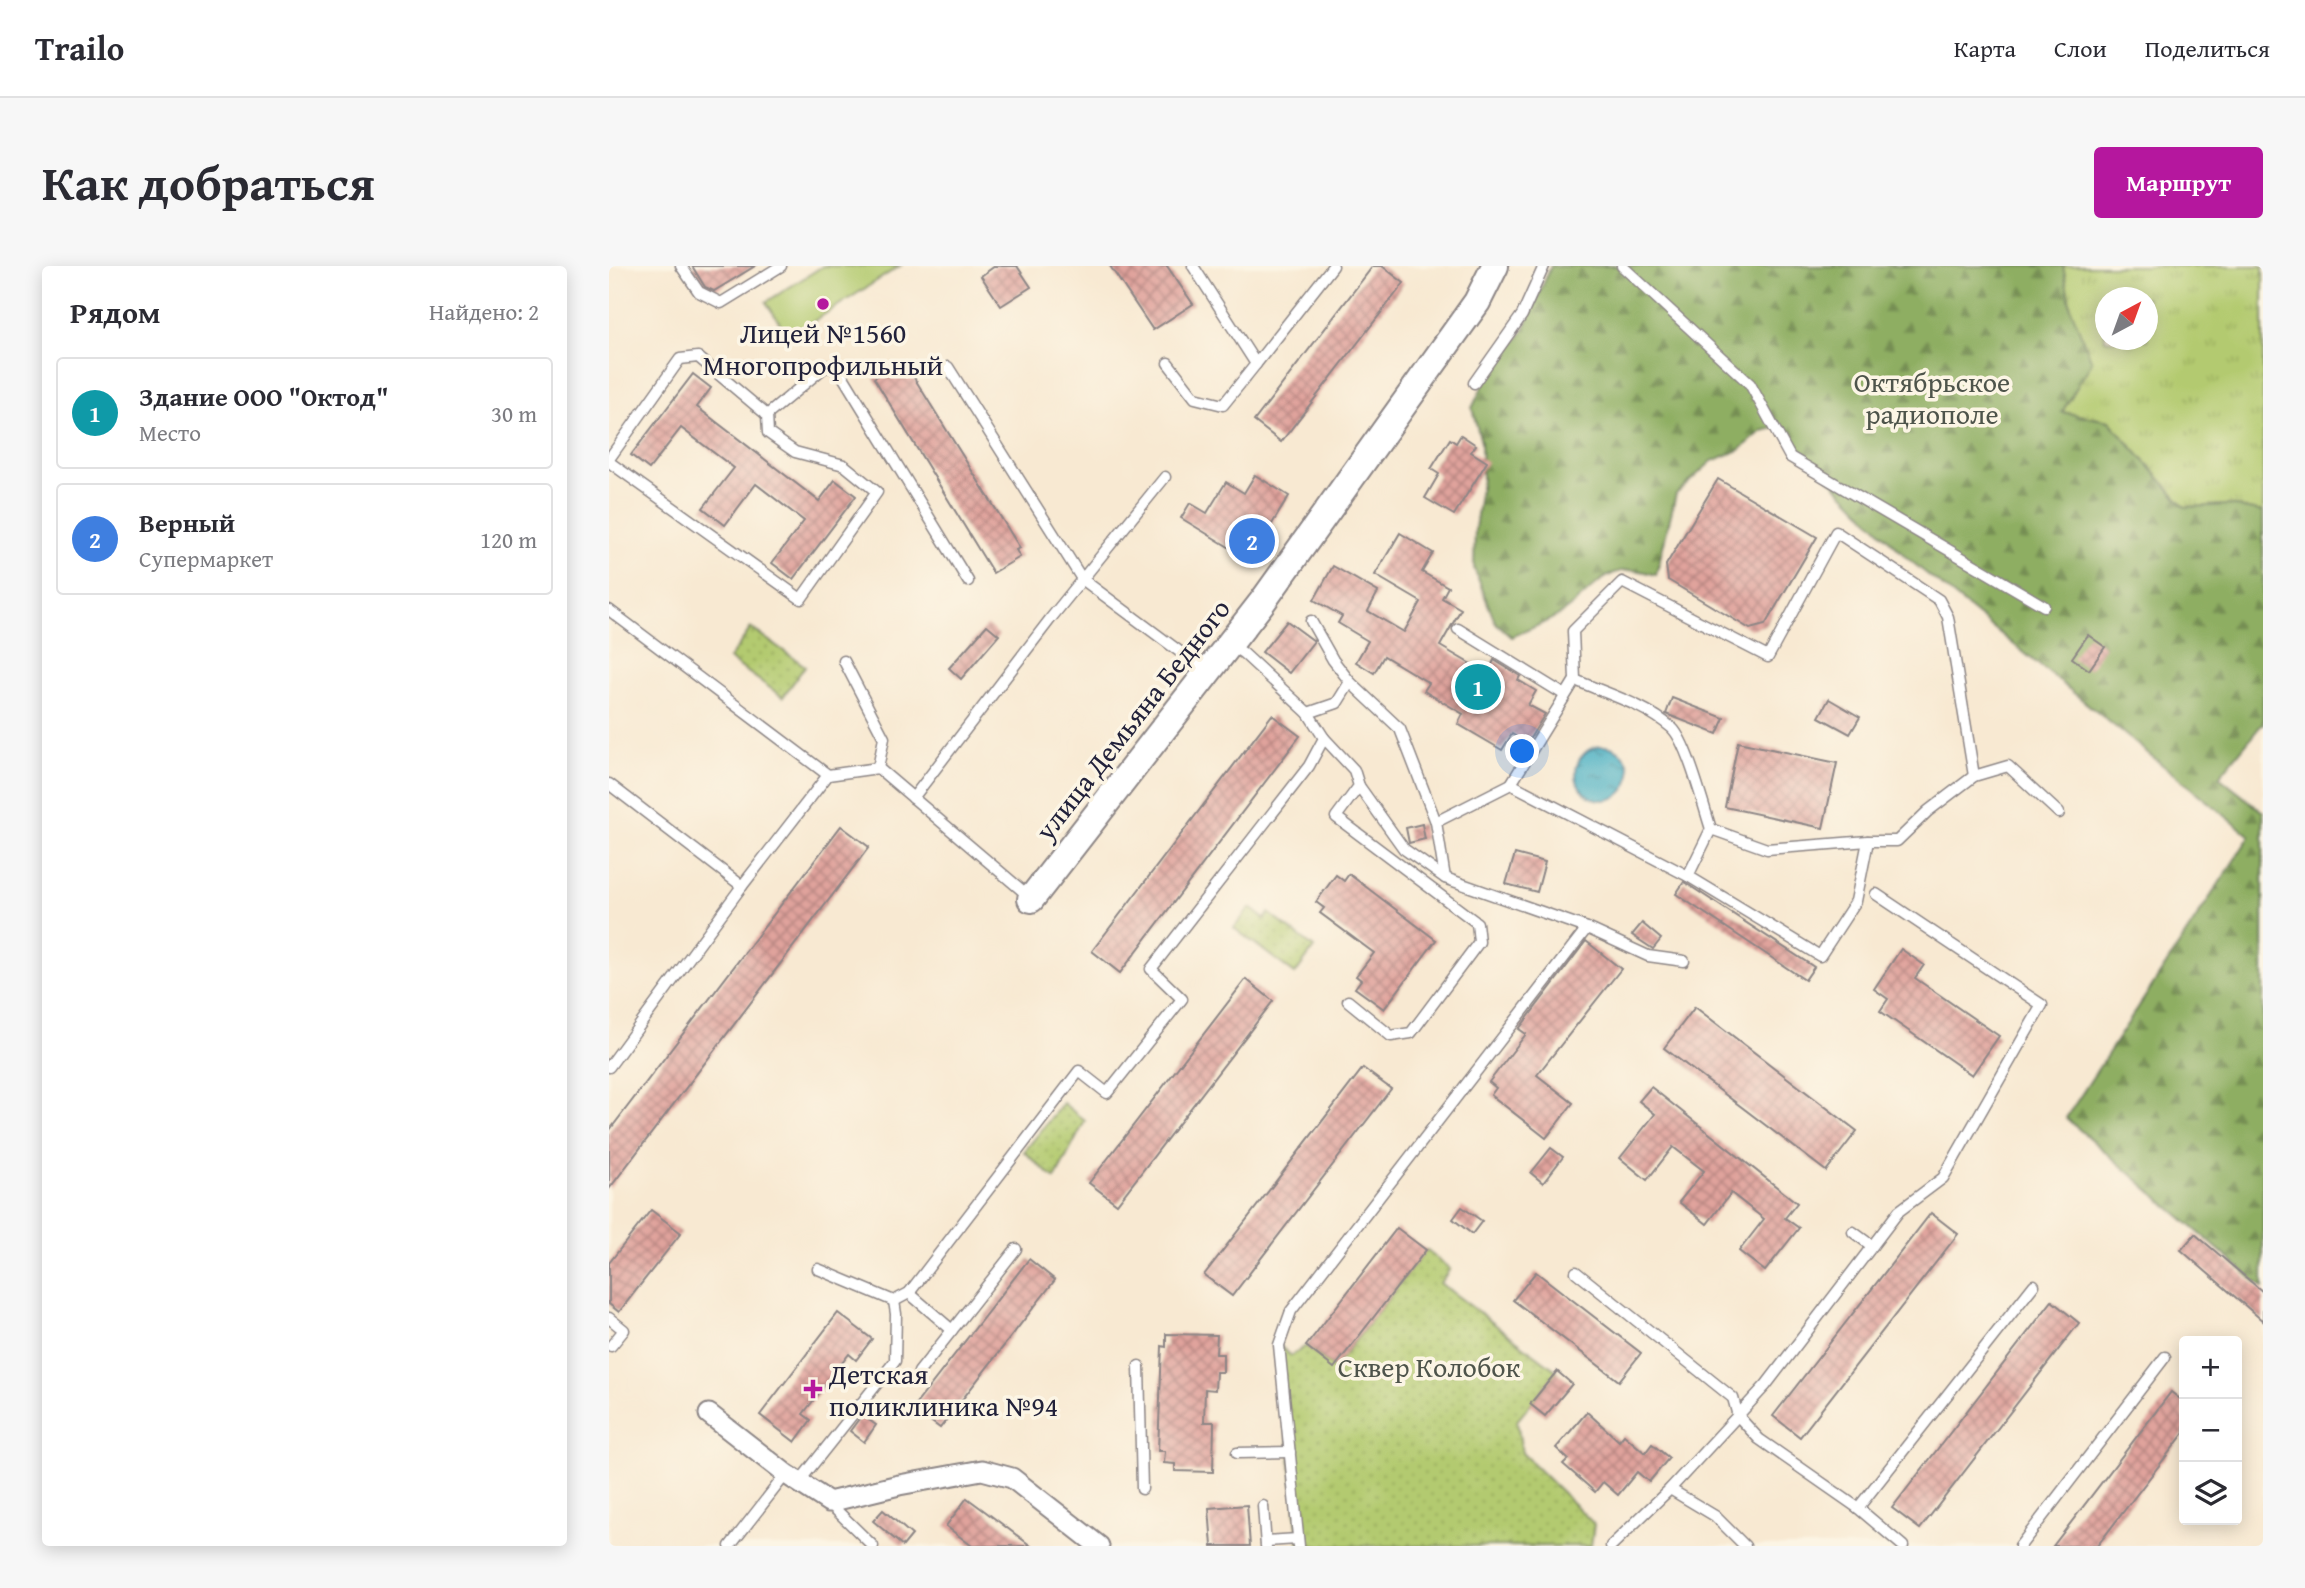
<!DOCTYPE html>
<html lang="ru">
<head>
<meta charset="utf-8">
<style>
  body { margin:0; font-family:"Gentium Book Plus",serif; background:#f7f7f7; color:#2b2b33 }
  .controls { position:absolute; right:21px; bottom:21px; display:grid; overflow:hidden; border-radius:7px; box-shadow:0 4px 18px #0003 }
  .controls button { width:63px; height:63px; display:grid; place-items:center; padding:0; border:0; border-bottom:2px solid #e1e1e2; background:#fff; color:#2b2b33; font:35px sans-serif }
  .compass { position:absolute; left:1486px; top:21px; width:63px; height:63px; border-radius:50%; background:#fff; box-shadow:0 4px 18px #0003; rotate:41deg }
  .you { position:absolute; left:914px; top:486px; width:24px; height:24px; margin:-18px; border:5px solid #fff; border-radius:50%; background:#1a73e8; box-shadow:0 0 0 10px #1a73e833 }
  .badge { display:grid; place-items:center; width:46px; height:46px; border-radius:50%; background:#b5179e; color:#fff; font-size:23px; font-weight:700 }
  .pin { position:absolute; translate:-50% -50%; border:4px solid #fff; box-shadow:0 2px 7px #0006 }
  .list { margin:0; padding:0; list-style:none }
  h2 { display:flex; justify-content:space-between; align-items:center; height:91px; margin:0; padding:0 28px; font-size:30px }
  h2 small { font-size:23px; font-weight:400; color:#7c7c81 }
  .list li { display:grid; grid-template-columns:46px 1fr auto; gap:21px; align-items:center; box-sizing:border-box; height:112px; margin:0 14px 14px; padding:0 14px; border:2px solid #e1e1e2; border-radius:7px }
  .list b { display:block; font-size:26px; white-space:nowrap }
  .list p { margin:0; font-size:23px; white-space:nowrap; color:#7c7c81 }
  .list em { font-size:23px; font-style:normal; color:#7c7c81 }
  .icon { flex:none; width:38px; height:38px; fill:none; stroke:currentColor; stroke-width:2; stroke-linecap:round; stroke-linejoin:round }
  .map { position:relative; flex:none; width:1654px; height:1280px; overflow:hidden; border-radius:7px }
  header { display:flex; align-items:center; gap:42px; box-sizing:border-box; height:98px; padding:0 35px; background:#fff; border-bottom:2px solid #e1e1e2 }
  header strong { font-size:33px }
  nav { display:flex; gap:38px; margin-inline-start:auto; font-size:24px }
  .intro { display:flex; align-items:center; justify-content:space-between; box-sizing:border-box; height:168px; padding:0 42px }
  h1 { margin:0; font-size:49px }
  .button { padding:18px 32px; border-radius:7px; background:#b5179e; color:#fff; font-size:24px; font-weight:700 }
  main { display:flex; gap:42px; padding:0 42px }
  aside { flex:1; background:#fff; border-radius:7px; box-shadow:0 4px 18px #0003 }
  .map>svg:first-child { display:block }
  .grass { fill:url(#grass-tufts); stroke:#6a7655; stroke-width:2; fill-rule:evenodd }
  .forest { fill:url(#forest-firs); stroke:#58684e; stroke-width:2 }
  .park { fill:url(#park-dots); stroke:#6a7655; stroke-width:2 }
  .pitch { fill:#b3ca6f; stroke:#6a7655; stroke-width:2 }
  .water { fill:url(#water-ripples); stroke:#32687e; stroke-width:2 }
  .building { fill:url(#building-cross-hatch) }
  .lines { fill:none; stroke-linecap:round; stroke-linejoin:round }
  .lane-casing { stroke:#8d8686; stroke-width:13 }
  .street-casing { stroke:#8d8686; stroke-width:23 }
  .secondary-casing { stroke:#8d8686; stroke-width:30 }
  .lane { stroke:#fff; stroke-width:10 }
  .street { stroke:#fff; stroke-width:19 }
  .secondary { stroke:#fff; stroke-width:26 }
  .poi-dot { fill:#b5179e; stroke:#fcf5e5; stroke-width:2.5 }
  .labels { text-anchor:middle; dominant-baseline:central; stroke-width:7; stroke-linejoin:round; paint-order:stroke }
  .poi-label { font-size:28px; fill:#22223b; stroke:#fcf5e5 }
  .park-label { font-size:28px; fill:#4e544b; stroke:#fcf5e5 }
  .street-label { font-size:28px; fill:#22223b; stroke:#fcf5e5 }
</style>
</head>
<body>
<header>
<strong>Trailo</strong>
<nav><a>Карта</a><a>Слои</a><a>Поделиться</a></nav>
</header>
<div class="intro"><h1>Как добраться</h1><a class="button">Маршрут</a></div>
<main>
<aside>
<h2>Рядом<small>Найдено: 2</small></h2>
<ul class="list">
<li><span class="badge" style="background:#0f9aa8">1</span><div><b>Здание ООО &quot;Октод&quot;</b><p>Место</p></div><em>30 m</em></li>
<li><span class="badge" style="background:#3f7fe0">2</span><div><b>Верный</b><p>Супермаркет</p></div><em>120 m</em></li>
</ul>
</aside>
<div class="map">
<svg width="1654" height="1280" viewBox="0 0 1654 1280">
  <defs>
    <pattern id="grass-tufts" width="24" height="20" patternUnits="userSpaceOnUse" patternTransform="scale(1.75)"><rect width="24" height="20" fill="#b3ca6f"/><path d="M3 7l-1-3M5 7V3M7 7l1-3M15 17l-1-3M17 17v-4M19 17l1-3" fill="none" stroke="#9aad61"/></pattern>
    <pattern id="forest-firs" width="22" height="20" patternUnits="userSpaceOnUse" patternTransform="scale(1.75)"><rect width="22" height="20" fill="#8eae62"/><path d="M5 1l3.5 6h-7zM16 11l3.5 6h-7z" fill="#748d52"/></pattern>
    <pattern id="park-dots" width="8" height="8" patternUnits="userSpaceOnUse" patternTransform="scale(1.75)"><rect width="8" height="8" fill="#b3ca6f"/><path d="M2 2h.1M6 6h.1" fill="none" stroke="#9aad61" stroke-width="1.8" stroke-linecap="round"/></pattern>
    <pattern id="water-ripples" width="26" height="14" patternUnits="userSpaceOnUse" patternTransform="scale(1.75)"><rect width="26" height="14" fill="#43adc2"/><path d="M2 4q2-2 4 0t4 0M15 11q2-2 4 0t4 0" fill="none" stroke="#388c9f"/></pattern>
    <pattern id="building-cross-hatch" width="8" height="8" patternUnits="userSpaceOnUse" patternTransform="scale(1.75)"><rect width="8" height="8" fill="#e0a39c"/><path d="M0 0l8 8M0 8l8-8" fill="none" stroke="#b58480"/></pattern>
  </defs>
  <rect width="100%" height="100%" fill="#fcf5e5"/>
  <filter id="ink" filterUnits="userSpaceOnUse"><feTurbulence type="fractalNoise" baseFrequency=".0143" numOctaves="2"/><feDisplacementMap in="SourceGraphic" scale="14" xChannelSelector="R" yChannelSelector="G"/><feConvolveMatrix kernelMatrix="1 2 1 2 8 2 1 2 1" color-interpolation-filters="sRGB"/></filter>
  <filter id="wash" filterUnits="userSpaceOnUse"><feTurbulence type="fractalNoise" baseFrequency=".00686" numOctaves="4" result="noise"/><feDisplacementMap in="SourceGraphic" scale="28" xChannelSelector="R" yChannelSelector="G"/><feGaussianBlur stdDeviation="1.57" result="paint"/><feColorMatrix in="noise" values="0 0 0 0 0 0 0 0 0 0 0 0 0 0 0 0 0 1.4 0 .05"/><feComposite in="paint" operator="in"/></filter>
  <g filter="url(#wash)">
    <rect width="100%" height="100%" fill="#f8e9d2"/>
    <!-- grass -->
    <path class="grass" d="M1454,0H1654V246L1620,239L1576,241L1500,155L1453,146L1482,96L1462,43ZM1496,32H1538V74H1496Z"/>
    <!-- forest -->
    <path class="forest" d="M942,0H1454L1462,43L1483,96L1453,146L1500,155L1576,241L1620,239L1654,246V457L1610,511L1654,546V1022L1457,852L1641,570L1297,291L1170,161L1153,165L1131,184L1103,195L1067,228L1047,309C998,292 988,323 953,347C938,357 919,363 903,371L886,356L865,302L866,263L873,213L872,176L863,142L877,113L914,66Z"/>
    <!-- park -->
    <g class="park">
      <path d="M142,362L196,400L174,431L120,393Z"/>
      <path d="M641,642L656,653L660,647L705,682L686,708L625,662Z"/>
      <path d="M454,837L476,855L446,913L415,886Z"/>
      <path d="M817,984L841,1003L831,1017L948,1105L908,1155L913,1187L985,1258L982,1280H690L670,1079L682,1090L697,1080L725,1102Z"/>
    </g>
    <!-- pitch -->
    <path class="pitch" d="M214,0H291L180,71L157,36Z"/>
    <!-- water -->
    <circle class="water" cx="994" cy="507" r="27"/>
    <g id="blocks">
      <!-- building -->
      <g class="building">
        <path d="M83,0H146L105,25L96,21Z"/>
        <path d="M386,0H408L422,21L392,40L372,10Z"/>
        <path d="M501,0H558L584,38L544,64Z"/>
        <path d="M764,0H773L795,17L672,176L645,155Z"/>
        <path d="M289,97L294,105L299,102L411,282L407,284L411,291L384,307L265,112Z"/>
        <path d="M84,108L102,122L88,141L210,235L226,214L247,230L184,313L163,297L195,255L147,218L116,259L94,242L125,202L72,162L40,203L22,189Z"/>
        <path d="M852,169L867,179L862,186L878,196L845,249L816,232L830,208L822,203L841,173L847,177Z"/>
        <path d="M646,209L680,230L641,294L572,252L581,237L598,247L617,216L635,227Z"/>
        <path d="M1109,213L1208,271L1156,359L1141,363L1059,314L1057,299Z"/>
        <path d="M791,267L824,287L813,306L839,321L833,332L852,343L831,380L872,404L874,399L881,403L885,394L911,410L909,414L927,425L919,439L936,448L918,477L903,468L893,484L849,458L854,448L815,425L820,417L775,390L765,407L747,396L759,375L729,357L733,350L705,334L724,300L769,326L759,345L795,366L812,336L766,309Z"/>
        <path d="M678,355L705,375L680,407L653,386Z"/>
        <path d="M378,359L390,369L352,413L340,402Z"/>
        <path d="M1479,369L1496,381L1480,404L1463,392Z"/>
        <path d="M1063,432L1115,452L1108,468L1057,448Z"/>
        <path d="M1220,433L1251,451L1241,468L1210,451Z"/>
        <path d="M663,449L691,470L511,707L483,685Z"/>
        <path d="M1129,476L1228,497L1214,562L1116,541Z"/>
        <path d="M813,558L816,573L800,577L797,562Z"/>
        <path d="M232,560L260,581L0,923V865Z"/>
        <path d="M906,588L936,596L928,626L897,618Z"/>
        <path d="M740,608L827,674L775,743L746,722L752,714L747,710L765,687L711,647L715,642L707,636L727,609L735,615Z"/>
        <path d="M1075,616L1205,701L1196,714L1067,628Z"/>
        <path d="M1033,657L1052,673L1044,683L1023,669Z"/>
        <path d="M977,675L1012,703L928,809L964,837L937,872L882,829L887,822L880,816L917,768L910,763Z"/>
        <path d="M1292,683L1315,699L1306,712L1390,770L1363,809L1271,745L1279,733L1265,723Z"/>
        <path d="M637,713L664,735L508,938L480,917Z"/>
        <path d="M1086,741L1248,865L1217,905L1055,782Z"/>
        <path d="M754,802L782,823L623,1030L595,1009Z"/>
        <path d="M1042,821L1188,937L1176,952L1190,962L1156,1005L1130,985L1155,953L1122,927L1098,958L1070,936L1095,905L1064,881L1038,914L1011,892L1046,848L1030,835Z"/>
        <path d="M942,882L954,891L934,917L922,907Z"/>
        <path d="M853,941L873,955L863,968L844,953Z"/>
        <path d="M42,944L72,967L10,1046L0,1038V997Z"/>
        <path d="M1322,947L1349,968L1191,1171L1164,1150Z"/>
        <path d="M788,962L817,984L725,1102L697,1080Z"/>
        <path d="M1586,968L1654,1026V1055L1572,984Z"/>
        <path d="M420,993L446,1014L331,1162L304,1142Z"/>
        <path d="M927,1006L1032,1087L1010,1115L904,1034Z"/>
        <path d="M1443,1035L1470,1057L1311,1263L1283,1242Z"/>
        <path d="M229,1047L263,1073L247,1094L240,1088L194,1148L202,1154L186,1176L151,1149Z"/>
        <path d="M557,1068L608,1069L607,1088H614V1106H607L606,1124L596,1123L595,1156H605L604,1206L566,1205V1198L555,1197L556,1185H549L553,1080L557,1081Z"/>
        <path d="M948,1105L963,1118L936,1150L921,1138Z"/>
        <path d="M1562,1126L1575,1136V1167L1488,1280H1444Z"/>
        <path d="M978,1146L1010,1175L1015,1169L1036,1187L1043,1178L1060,1192L1040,1216L1028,1206L1009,1229L994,1216L986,1226L954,1198L959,1193L947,1182Z"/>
        <path d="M253,1149L267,1159L255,1176L241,1165Z"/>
        <path d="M358,1232L377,1246L422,1280H363L337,1260Z"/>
        <path d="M638,1239L641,1280H603L600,1242Z"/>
        <path d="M274,1244L303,1269L294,1280L264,1255Z"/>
      </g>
    </g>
  </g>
  <g filter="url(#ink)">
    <use href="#blocks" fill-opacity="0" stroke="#8d8686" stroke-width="2"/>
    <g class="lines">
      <defs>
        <g id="lane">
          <path d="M72,0L90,26L112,37L172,0"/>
          <path d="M584,0L647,98L724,0"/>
          <path d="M1013,0L1141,118L1181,191L1435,340"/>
          <path d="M559,97L586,132L614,139L647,98"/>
          <path d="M339,101L473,313L598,406"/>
          <path d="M865,117L913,49L935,0"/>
          <path d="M0,193L71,93L89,91L158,149L217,100L230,104L359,315"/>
          <path d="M0,196L192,333L268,226L235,199L186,186L159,167L158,149"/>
          <path d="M0,344L219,509"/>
          <path d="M702,355L724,394L741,416L791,463L827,556L836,612"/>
          <path d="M849,363L956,429"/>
          <path d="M235,395L275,472L269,502"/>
          <path d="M966,414C999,428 1037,439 1063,462C1078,476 1095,542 1102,563"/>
          <path d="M699,447L728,437L741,416"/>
          <path d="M715,472L745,504L750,520L727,551L868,657L870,676L802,767L782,770L739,735"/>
          <path d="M0,518L133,620"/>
          <path d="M902,518L966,414L964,365L1013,316L1159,391L1227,266L1330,334L1339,351L1365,510"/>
          <path d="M304,532L442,352L556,211"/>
          <path d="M827,556L902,518L1079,610L1211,690L1247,635L1259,575"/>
          <path d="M1079,610L1102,563L1158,583L1259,575H1288L1319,545L1365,510L1399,500L1450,547"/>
          <path d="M978,662L1039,690L1075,695"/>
          <path d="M0,801L133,620L219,509L269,502L422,632"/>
          <path d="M1244,966L1263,980"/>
          <path d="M209,1003L285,1035L300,1027L470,805L498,827L573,733L542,703L700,500L715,472L699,447L634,387L622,379"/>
          <path d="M967,1006L1124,1132L1129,1150L1150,1173L1249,1242L1294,1280"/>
          <path d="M300,1027L343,1064"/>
          <path d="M0,1052L15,1064L2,1080"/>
          <path d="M530,1100L533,1223"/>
          <path d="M310,1106L407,983"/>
          <path d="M628,1187L681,1186"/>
          <path d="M190,1216L286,1095L287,1048L285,1035"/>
          <path d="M1061,1223L1106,1250L1136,1280"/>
          <path d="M220,1237L264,1280"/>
          <path d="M654,1240L657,1280"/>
          <path d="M1249,1242L1425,1019"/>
          <path d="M657,1275L689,1273"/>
          <path d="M121,1280L177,1208"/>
          <path d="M690,1280L670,1079L682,1045L978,662L836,612L795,583L750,520"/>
          <path d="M1002,1280L1061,1223L1157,1119L1290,945L1334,912L1433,739L1267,628"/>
          <path d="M1411,1280L1556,1091"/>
        </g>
        <path id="street" d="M100,1148L177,1208L220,1236L290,1219L373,1204L403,1212L490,1280"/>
        <path id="secondary" d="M422,633L654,335L868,36L886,0"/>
      </defs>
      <!-- lane casing -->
      <use href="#lane" class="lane-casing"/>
      <!-- street casing -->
      <use href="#street" class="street-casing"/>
      <!-- secondary casing -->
      <use href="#secondary" class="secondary-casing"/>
      <!-- lane -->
      <use href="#lane" class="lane"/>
      <!-- street -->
      <use href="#street" class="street"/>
      <!-- secondary -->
      <use href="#secondary" class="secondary"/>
    </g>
  </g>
  <!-- markers -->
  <g class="poi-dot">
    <circle cx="214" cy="38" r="7"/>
    <path d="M200.5 1112.5h7v7h7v7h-7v7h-7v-7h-7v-7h7z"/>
  </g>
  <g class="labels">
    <!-- poi labels -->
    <g class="poi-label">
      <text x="214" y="66">Лицей №1560<tspan x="214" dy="32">Многопрофильный</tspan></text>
      <text x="220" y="1107" text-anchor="start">Детская<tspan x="220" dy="32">поликлиника №94</tspan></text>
    </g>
    <!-- park labels -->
    <g class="park-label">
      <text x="1323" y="115">Октябрьское<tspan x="1323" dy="32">радиополе</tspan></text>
      <text x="820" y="1100">Сквер Колобок</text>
    </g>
    <!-- street labels -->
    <g class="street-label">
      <text transform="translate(523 453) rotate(-52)">улица Демьяна Бедного</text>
    </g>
  </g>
</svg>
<div class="controls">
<button>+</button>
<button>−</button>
<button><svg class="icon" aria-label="layers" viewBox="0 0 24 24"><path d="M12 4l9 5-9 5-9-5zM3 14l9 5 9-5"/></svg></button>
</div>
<svg class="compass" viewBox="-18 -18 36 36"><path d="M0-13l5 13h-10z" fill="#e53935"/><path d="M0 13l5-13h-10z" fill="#7c7c81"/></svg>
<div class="you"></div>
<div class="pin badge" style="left:869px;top:421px;background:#0f9aa8">1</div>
<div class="pin badge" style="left:643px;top:275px;background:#3f7fe0">2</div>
</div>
</main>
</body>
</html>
